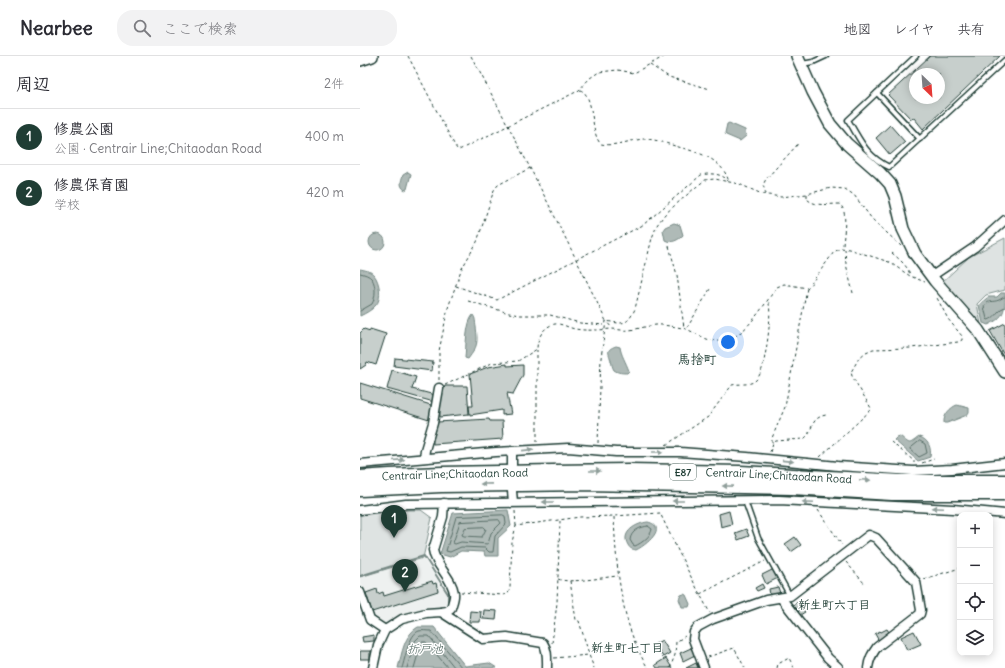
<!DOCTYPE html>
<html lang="ja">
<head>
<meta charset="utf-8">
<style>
  body { margin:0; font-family:Delius,"Klee One",sans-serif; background:#f2f2f3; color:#2b2b33 }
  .controls { position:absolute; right:12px; bottom:12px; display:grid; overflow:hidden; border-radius:8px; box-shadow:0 2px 10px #0003 }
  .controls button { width:36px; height:36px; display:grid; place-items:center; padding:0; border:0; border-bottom:1px solid #e1e1e2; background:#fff; color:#2b2b33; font:20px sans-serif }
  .compass { position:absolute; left:549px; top:12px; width:36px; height:36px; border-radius:50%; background:#fff; box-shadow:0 2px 10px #0003; rotate:155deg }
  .you { position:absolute; left:368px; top:286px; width:14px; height:14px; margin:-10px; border:3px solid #fff; border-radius:50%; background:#1a73e8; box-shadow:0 0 0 6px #1a73e833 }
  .badge { display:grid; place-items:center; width:26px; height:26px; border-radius:50%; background:#1f3d34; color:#fff; font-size:13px; font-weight:700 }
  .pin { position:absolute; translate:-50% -33px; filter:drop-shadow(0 1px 2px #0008) }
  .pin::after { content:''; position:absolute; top:21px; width:14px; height:12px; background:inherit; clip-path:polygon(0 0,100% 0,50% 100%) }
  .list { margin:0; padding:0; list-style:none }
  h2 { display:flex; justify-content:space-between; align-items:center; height:52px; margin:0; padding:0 16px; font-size:17px }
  h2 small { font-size:13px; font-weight:400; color:#7c7c81 }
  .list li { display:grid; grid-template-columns:26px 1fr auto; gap:12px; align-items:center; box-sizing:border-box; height:56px; padding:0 16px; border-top:1px solid #e1e1e2 }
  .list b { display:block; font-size:15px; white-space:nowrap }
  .list p { margin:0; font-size:13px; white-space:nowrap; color:#7c7c81 }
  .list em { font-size:13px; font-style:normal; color:#7c7c81 }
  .icon { flex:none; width:22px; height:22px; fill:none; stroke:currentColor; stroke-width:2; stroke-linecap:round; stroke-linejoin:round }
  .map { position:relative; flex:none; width:645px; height:612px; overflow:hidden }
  header { display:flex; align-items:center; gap:24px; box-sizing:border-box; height:56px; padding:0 20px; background:#fff; border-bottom:1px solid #e1e1e2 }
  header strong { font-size:19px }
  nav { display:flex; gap:22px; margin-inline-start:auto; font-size:14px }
  .search { width:280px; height:36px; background:#f2f2f3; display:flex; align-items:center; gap:10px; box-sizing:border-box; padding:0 14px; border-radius:16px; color:#7c7c81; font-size:15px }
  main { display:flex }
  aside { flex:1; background:#fff }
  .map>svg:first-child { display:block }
  .built { fill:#eef1f0 }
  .green { fill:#dee3e2; stroke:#7e908b }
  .water { fill:#afbab7; stroke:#758883 }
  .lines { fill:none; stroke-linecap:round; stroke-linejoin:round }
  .shore { stroke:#596f68; stroke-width:1 }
  .stream { stroke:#758883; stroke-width:2 }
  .building { fill:#c7cfcc; stroke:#1f3d34; fill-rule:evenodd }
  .lane-casing { stroke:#1f3d34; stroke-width:7 }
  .street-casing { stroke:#1f3d34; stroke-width:11 }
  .secondary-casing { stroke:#1f3d34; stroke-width:14 }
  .highway-casing { stroke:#1f3d34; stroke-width:17 }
  .path { stroke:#1f3d34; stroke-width:1; stroke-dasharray:3 3; stroke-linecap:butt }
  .lane { stroke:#fff; stroke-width:4 }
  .street { stroke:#fff; stroke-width:8 }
  .secondary { stroke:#fff; stroke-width:11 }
  .highway { stroke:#fff; stroke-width:14 }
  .oneway { fill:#8f9e9a }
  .labels { text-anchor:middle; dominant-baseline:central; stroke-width:3; stroke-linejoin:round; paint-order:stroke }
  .shield { fill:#fff; stroke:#627771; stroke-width:1 }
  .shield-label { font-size:10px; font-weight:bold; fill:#1f3d34 }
  .street-label { font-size:11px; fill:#1f3d34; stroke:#fff }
  .neighbourhood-label { font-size:12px; font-weight:bold; fill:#1f3d34; stroke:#fff }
  .water-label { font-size:12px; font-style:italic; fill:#4a625b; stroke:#fff }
  .quarter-label { font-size:13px; font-weight:bold; fill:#1f3d34; stroke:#fff }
</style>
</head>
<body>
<header>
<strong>Nearbee</strong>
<div class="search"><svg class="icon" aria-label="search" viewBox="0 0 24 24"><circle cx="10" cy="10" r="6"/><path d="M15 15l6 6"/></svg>ここで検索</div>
<nav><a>地図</a><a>レイヤ</a><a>共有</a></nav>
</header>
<main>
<aside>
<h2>周辺<small>2件</small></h2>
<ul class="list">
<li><span class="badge">1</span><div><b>修農公園</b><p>公園 · Centrair Line;Chitaodan Road</p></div><em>400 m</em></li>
<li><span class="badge">2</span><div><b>修農保育園</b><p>学校</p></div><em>420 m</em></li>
</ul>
</aside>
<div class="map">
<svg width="645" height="612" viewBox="0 0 645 612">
  <rect width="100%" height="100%" fill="#fff"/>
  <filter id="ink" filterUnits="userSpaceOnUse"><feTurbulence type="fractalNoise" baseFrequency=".025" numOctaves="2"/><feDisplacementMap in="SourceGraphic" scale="8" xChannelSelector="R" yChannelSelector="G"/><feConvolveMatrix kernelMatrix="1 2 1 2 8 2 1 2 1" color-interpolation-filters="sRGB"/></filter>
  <g filter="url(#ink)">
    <!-- built -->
    <path class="built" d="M63,502L87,539V547L83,552L62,555L32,565L22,570L12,563L0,527V521Z"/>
    <!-- green -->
    <g class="green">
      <path d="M645,182V234L626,239L617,248L621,268L581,227L609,201Z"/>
      <path d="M50,454H61L72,462L63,502L0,521V459L17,456Z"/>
    </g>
    <!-- water -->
    <g class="water">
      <path d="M369,67L385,74L386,80L380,85L366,79L365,77L367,68Z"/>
      <path d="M48,116L51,118L47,133L45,134C39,130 41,125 43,119Z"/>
      <path d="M314,167L320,169L323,179C319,184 311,188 305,184L303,174L305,171Z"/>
      <circle cx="17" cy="186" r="8"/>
      <path d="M0,213C5,214 11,215 14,219C20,226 22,243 16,249C12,254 6,257 0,260Z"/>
      <path d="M641,237H645C645,254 645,261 628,269L623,267L619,249L628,241H637Z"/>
      <path d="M113,259C116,263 115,266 116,271C118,287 118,290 108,303L105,302C106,291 106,266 113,259Z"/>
      <path d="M256,290L260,291C261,299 266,306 269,315L267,317C263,317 258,317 254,314C252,311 252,308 251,305C249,296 245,294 256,290Z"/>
      <path d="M597,349L609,352V356L607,359L587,367H584C583,359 591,351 597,349Z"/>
      <path d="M540,380C551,389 548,389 559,381C568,383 572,392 570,401L558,405L534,384L537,381Z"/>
      <path d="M148,454L151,470L138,482V500H125L124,496L101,495L90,501L80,498L93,457Z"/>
      <path d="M288,466C309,471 285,490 276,494C272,493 270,493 268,489C260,476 277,467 288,466Z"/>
      <path d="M324,538L326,539L330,548L329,551H322L319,543L321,539Z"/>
      <path d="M58,571H74L105,610L129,607L137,612H38C42,597 44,579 58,571Z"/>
    </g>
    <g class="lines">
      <!-- shore -->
      <g class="shore">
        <path d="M0,217C4,218 9,219 12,223C16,229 16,241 12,248L0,255"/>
        <path d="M645,241C643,241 641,243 639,244C632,247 628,243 624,251L627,263L628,264C635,262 636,257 641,253L645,251"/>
        <path d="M560,385L565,388L567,397L559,401L550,393Z"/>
        <path d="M143,459L145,460L146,468L135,480L133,496H129L125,492L101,491L90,496L86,495L96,461Z"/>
        <path d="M139,464L141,467L131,477L128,488L101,486L95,488L93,487L100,466Z"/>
        <path d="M288,470L292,473C291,480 282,487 275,490L273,489L270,484C271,475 280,471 288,470Z"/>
        <path d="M124,471L126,473L122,481L104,480L102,479L105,472Z"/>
        <path d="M42,612C45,603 49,578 59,575C62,574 67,575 71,575L102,612"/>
        <path d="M47,612L55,585L60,580H69L95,612"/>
        <path d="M54,612L61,588L62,586H66L88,612"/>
      </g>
      <!-- stream -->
      <path class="stream" d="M0,520L64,500L88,538V548"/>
    </g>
    <!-- building -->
    <g class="building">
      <path d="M570,0H640L563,73L554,62L551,63L528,39ZM555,18H579V42H555Z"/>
      <path d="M530,69L545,86L530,99L516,82Z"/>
      <path d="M645,267V301L630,275Z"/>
      <path d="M4,273L10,275V273L26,278L16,309L7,306L6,309L0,313V277Z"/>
      <path d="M35,302L73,306L72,315L34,310Z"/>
      <path d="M147,308V310L163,309V319L153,338L147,337L151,358L142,359V354L110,359L109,350H113L110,318L128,311Z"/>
      <path d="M32,314L56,321L52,333L75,339L74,346L27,333Z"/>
      <path d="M0,327L74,350L69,364L0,342Z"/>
      <path d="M85,330H107L109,358L80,361L79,345Z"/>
      <path d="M129,363L130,365H142L143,383L73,388L72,374L77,366Z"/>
      <path d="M369,455L372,468L361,471L359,458Z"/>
      <path d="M386,473L389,480L378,484L375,477Z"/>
      <path d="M435,481L441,489L431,496L425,488Z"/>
      <path d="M414,513L418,522L406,528L402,519Z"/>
      <path d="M72,525L73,528L76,527L78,535L12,556L6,537L17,533L18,538L23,536L24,540Z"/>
      <path d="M402,528L404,532L397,535L395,532Z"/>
      <path d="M418,531L420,537L410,539L409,533Z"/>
      <path d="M437,546L445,556L440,559L438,556L439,555L433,549Z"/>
      <path d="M124,554L137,555L136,564L123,563Z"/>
      <path d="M110,555L121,556L120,566H109Z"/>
      <path d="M527,573L529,576L525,579L526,581L519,585L515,578L520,575L521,576Z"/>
      <path d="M554,575L561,588L547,594L541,581Z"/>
      <path d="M14,579V585L3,586L2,581Z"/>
      <path d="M302,584L310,597L303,601L295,588Z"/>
      <path d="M331,592L335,599L323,605L320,597Z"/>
      <rect x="0" y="595" width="10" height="8"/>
      <path d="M306,602L312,612H297L295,609Z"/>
      <path d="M336,607L338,612H326Z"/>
    </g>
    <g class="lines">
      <defs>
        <g id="lane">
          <path d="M556,0L488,64C501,85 506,100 529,111L645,4"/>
          <path d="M442,8L453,6L466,0"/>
          <path d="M517,37L560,83"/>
          <path d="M385,445L398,482L430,540"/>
        </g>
        <g id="street">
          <path d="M572,220L615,191L645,164"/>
          <path d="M64,402L65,394L73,367L79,332"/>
          <path d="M0,408L136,396L208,392L256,396H320L387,401L478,410L553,415L592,413L645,407"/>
          <path d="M152,409V396"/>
          <path d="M152,435L153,446"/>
          <path d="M0,454L46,448L419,444L593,453L645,458"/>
          <path d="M0,536L10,564L25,574"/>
          <path d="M421,542L468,602L478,611"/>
          <path d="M81,556L87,555L91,552C92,548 95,541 94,537C92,521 75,510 73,494L83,461L84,447"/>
          <path d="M13,612L18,589L25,574L42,563L66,557L81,556L123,583L147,581L183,587C188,594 187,604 187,612"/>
          <path d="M344,612L333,583L334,576L338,571L353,563L406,544L430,540L509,479L516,482L556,526L561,554L560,558L517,591C512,598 509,603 508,612"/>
        </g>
        <g id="secondary">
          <path d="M437,0L453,36L470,68L487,88L520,117L530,128L535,140L543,173L555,198L575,225L618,274L645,316"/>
          <path d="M0,4L12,0"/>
        </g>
        <g id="highway">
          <path id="s1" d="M0,422L30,420L82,418L193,416L269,415L380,417L540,426H645"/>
          <path d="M0,433L81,429L225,427L432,431L532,437H645"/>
        </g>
      </defs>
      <!-- lane casing -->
      <use href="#lane" class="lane-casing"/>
      <!-- street casing -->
      <use href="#street" class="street-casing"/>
      <!-- secondary casing -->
      <use href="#secondary" class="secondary-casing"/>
      <!-- highway casing -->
      <use href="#highway" class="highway-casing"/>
      <!-- path -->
      <g class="path">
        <path d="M48,0L95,90L97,93L99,94L218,35L230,22L239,16L258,14L274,17L305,0"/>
        <path d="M111,0C158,87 203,175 246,265C263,268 267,270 275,253L292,182L297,169L305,158L336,131L345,124L355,123L379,128L402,138L421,141L447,138L471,132L485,133L494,139L512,163L541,190"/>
        <path d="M290,9L309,21L350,33"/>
        <path d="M220,34C235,38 230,79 241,88C255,91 270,84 284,83C295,83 305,87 315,90C336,96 362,101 369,126"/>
        <path d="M406,138L403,129L406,123L438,88"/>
        <path d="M447,138V143C455,151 468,148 479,148C489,153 483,181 483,191"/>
        <path d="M309,190L317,219L324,272"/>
        <path d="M485,193L486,208L493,237"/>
        <path d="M532,197C539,203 548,210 550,219"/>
        <path d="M96,230L137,244L283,169L341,119C350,117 362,117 368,125"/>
        <path d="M108,245L149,257L159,259H190L220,267L244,269"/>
        <path d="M327,272L350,233"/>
        <path d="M79,324V295L88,252L101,214L117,186L134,134L138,129L170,112"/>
        <path d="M85,329L132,307L158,305L177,293C177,283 183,270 195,268C201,267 209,272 215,273C227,275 239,274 251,273C257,273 263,275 269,274C280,273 292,268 302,269C310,270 319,271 326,273C341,279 348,288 366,284C386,280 405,247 417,231L424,228L447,232L450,229L474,196L481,192L489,193L529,206L550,220L565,226"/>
        <path d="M177,386V294"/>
        <path d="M531,386L554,405V407"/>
        <path d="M238,387L241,302L246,265L252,272"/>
        <path d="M412,387V382L425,351L447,232"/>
        <path d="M306,389L348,361L372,329C380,327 390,330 396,324C399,321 401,316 402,313C406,299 413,256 408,244"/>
        <path d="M410,396L413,387L416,385L444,383C454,375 449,362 466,359"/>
        <path d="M460,401L511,354V352L492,320L491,316L499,302L506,296L513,293L551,292L598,286L602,284V280L588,263L576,240"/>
        <path d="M562,407L574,403"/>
        <path d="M458,454L482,489"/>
        <path d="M155,455L156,470"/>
        <path d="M254,461C256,510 261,570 288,612"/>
        <path d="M486,506L504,527"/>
        <path d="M198,523C209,528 245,521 258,520"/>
        <path d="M564,523L600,512"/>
        <path d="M210,525L216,564L219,565L229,598"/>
        <path d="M101,536L143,539L148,538L150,532L152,486L156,470L220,461L254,460L300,457C316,491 332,524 350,557"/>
        <path d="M340,538L405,505"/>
        <path d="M192,587L197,547L200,465"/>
        <path d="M348,601L374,592L385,612"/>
        <path d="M194,602L229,599L234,612"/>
        <path d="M310,612L315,599L316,586L325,580"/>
        <path d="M417,612L418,608L429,602L434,612"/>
      </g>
      <!-- lane -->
      <use href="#lane" class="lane"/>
      <!-- street -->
      <use href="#street" class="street"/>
      <!-- secondary -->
      <use href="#secondary" class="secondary"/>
      <!-- highway -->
      <use href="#highway" class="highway"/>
    </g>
    <!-- one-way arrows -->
    <defs><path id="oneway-solid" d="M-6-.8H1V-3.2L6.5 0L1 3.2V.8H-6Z"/></defs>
    <g class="oneway">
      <use href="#oneway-solid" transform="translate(168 394) rotate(-6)"/>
      <use href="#oneway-solid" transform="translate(298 396)"/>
      <use href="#oneway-solid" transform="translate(39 404) rotate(-5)"/>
      <use href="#oneway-solid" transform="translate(428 405) rotate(6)"/>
      <use href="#oneway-solid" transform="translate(235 415)"/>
      <use href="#oneway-solid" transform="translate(505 424) rotate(3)"/>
      <use href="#oneway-solid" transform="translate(126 428) rotate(179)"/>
      <use href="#oneway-solid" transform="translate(368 430) rotate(-179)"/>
      <use href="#oneway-solid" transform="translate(318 445) rotate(180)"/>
      <use href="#oneway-solid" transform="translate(188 446) rotate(180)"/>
      <use href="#oneway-solid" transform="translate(448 446) rotate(-177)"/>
      <use href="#oneway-solid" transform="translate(578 452) rotate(-177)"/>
    </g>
  </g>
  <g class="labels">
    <!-- shield labels -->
    <rect class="shield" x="310" y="408" width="26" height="16" rx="3"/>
    <g class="shield-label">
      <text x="323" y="416">E87</text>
    </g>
    <!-- street labels -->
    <g class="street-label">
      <text stroke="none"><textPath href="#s1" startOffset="95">Centrair Line;Chitaodan Road</textPath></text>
      <text stroke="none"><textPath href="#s1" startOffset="419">Centrair Line;Chitaodan Road</textPath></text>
    </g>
    <!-- neighbourhood labels -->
    <g class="neighbourhood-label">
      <text x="474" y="548">新生町六丁目</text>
      <text x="267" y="591">新生町七丁目</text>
    </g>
    <!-- water labels -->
    <g class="water-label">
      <text x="65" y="592">折戸池</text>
    </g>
    <!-- quarter labels -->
    <g class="quarter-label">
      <text x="337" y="303">馬捨町</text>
    </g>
  </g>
</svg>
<div class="controls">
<button>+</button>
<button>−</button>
<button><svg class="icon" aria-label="locate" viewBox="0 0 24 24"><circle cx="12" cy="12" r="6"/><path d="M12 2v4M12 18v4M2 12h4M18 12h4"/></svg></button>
<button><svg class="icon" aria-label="layers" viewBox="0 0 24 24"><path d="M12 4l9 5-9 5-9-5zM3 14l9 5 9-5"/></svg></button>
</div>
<svg class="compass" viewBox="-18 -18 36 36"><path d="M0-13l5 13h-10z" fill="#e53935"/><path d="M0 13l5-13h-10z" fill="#7c7c81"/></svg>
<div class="you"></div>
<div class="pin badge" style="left:34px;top:482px">1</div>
<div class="pin badge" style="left:45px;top:536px">2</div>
</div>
</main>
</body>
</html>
